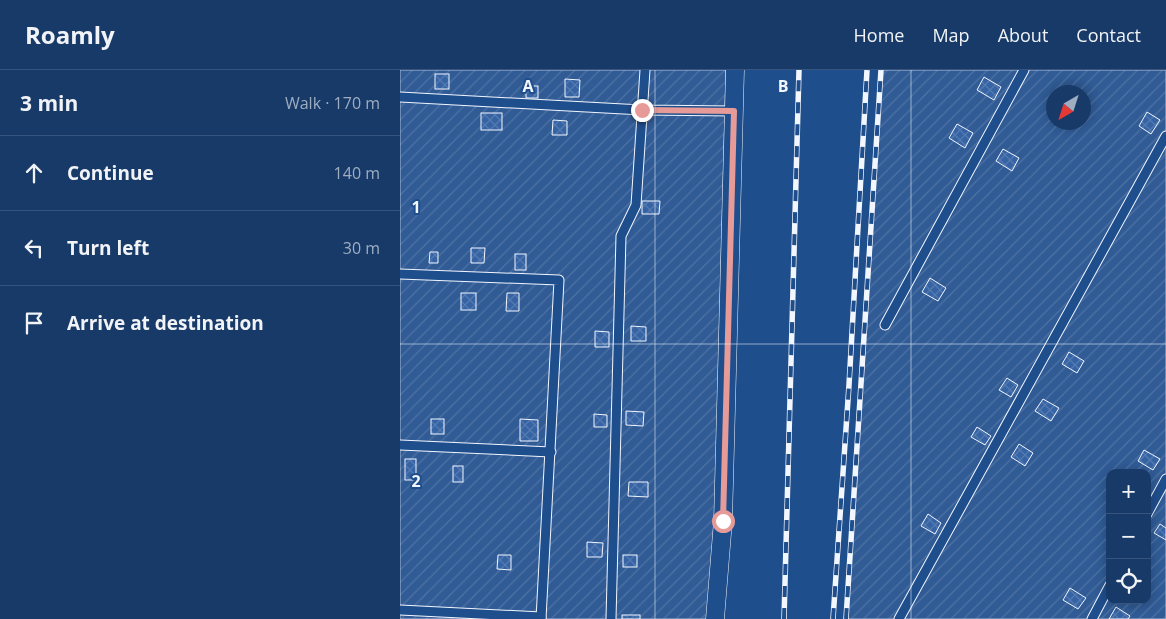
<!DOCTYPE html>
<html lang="en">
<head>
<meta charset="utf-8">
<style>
  body { margin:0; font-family:"Open Sans",sans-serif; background:#244571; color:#f1f3f6 }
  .controls { position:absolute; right:15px; bottom:15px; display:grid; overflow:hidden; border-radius:10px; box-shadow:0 2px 12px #0003 }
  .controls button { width:45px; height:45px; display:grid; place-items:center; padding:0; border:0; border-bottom:1px solid #36547d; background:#173a69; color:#f1f3f6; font:25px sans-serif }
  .compass { position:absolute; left:646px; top:15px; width:45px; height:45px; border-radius:50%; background:#173a69; box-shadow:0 2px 12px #0003; rotate:219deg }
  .stop { position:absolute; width:15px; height:15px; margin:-11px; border:4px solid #e69b98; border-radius:50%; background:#fff }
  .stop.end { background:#e69b98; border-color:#fff; box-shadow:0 1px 5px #0008 }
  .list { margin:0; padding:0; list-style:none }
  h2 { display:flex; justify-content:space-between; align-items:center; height:65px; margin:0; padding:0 20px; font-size:21px }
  h2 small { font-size:16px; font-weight:400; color:#9eadc0 }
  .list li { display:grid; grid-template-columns:32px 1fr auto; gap:15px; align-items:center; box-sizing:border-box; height:75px; padding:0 20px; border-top:1px solid #36547d }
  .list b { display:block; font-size:19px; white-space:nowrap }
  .list em { font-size:16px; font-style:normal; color:#9eadc0 }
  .icon { flex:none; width:28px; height:28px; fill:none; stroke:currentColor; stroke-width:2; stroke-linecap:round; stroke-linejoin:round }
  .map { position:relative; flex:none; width:766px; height:549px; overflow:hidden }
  header { display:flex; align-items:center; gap:30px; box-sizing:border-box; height:70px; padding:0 25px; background:#173a69; border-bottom:1px solid #36547d }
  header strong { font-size:24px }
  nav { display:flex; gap:28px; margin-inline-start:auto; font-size:18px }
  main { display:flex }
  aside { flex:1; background:#173a69 }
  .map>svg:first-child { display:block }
  .garden { fill:url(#garden-furrows); stroke:#a8bbd7; fill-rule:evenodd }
  .building { fill:url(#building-cross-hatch); stroke:#f2f6ff }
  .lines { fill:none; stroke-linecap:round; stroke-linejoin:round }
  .service-casing { stroke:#f2f6ff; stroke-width:11 }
  .minor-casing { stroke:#f2f6ff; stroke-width:19 }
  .service { stroke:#1f4e8c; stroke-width:9 }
  .minor { stroke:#1f4e8c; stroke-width:18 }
  .rail-casing { stroke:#f2f6ff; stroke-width:5.5 }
  .rail { stroke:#1f4e8c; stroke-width:4; stroke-dasharray:11; stroke-linecap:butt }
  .route { stroke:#e69b98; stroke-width:6 }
  .grid { fill:none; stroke:#f2f6ff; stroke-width:1; stroke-opacity:0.55 }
  .grid-label { font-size:16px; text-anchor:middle; font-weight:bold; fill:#f2f6ff; stroke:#1f4e8c; stroke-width:4; stroke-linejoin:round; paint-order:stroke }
</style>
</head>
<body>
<header>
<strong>Roamly</strong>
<nav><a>Home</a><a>Map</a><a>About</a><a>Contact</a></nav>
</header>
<main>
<aside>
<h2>3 min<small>Walk · 170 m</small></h2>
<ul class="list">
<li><svg class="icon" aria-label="ahead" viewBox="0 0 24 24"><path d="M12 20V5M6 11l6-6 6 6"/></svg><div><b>Continue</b></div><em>140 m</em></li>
<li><svg class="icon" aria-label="left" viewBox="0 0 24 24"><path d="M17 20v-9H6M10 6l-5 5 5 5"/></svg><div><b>Turn left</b></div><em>30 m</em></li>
<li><svg class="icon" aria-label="arrive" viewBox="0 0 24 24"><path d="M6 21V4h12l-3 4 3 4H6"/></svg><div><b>Arrive at destination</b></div></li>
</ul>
</aside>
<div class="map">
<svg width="766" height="549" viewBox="0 0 766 549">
  <defs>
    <pattern id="garden-furrows" width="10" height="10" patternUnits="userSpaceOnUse" patternTransform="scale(1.25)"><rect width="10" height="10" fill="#305b95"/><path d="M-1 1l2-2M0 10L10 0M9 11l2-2" fill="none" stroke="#4e73a5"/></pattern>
    <pattern id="building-cross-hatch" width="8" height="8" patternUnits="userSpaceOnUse" patternTransform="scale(1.25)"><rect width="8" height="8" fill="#3563a3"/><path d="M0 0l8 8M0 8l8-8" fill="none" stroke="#537ab1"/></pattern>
  </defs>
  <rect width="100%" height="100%" fill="#1f4e8c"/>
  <!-- garden -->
  <g class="garden">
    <path d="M0,0H326L315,436L308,549H0Z"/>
    <path d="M481,0H766V549H446ZM654,22H684V52H654ZM710,403H747V530H710Z"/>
  </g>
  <!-- building -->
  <g class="building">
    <rect x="35" y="4" width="14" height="15"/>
    <path d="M584,7L601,17L594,30L577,20Z"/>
    <path d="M165,9L180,10L179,27H165Z"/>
    <rect x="126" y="16" width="12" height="12"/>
    <path d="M747,42L760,50L751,64L739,56Z"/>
    <rect x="81" y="43" width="21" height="17"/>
    <path d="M153,50L167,51V65H152Z"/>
    <path d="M557,54L573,63L565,78L549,68Z"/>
    <path d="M603,79L619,88L612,101L596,91Z"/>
    <path d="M242,131H260L259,144H242Z"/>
    <path d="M71,178H85L84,193H71Z"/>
    <path d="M30,182H38V193H29Z"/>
    <rect x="115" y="184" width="11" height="16"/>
    <path d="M530,208L546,218L538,231L522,222Z"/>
    <rect x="61" y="223" width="15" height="17"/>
    <path d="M107,223H119V241H106Z"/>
    <path d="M231,256L246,257V271H231Z"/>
    <path d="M195,261L209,262V277H195Z"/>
    <path d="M669,282L684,291L677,303L662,294Z"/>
    <path d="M607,308L618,315L611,327L599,320Z"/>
    <path d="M643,329L659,338L651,351L635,341Z"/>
    <path d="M226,341L244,342L243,356L226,355Z"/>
    <path d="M194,344L207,345V357H194Z"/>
    <rect x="31" y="349" width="13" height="15"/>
    <path d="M120,349L138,350V371H120Z"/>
    <path d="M577,357L591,366L585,375L571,367Z"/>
    <path d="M619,374L633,383L625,396L611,387Z"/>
    <path d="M744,380L760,389L753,400L738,391Z"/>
    <rect x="5" y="389" width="11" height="21"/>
    <rect x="53" y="396" width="10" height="16"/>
    <path d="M229,412H248V427L228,426Z"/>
    <path d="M528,444L541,453L535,464L521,456Z"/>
    <path d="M760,454L766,458V470L754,463Z"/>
    <path d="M187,472L203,473L202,487H187Z"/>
    <path d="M98,485H111V500L97,499Z"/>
    <rect x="223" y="485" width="14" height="12"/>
    <path d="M670,518L686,528L678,539L663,530Z"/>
    <path d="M716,537L730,546L728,549H709Z"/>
    <rect x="222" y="545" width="18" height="4"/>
  </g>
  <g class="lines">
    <defs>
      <g id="service">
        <path d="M0,27L242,40L334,41"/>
        <path d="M0,204L159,210L141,549"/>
        <path d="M485,255L624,0"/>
        <path d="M0,375L151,382"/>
        <path d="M747,444L766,409"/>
        <path d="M0,540L141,547"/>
        <path d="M211,549L221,166L236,135L245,0"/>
        <path d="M499,549L766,66"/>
        <path d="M692,549L710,515"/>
      </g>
      <path id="minor" d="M315,549L323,451L335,0"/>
    </defs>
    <!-- service casing -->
    <use href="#service" class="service-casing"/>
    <!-- minor casing -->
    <use href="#minor" class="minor-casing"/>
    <!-- service -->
    <use href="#service" class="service"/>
    <!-- minor -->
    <use href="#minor" class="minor"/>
    <defs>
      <g id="rail">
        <path d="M384,549L399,0"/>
        <path d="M433,549L449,315L467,0"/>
        <path d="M446,549L481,0"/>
      </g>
    </defs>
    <!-- rail casing -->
    <use href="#rail" class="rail-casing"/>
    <!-- rail -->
    <use href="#rail" class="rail"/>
  </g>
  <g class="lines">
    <!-- route -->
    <path class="route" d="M242,40L334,41L323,451"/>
  </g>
  <!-- grid -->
  <path class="grid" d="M255,0V549M511,0V549M0,274H766"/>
  <g class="grid-label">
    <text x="128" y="22">A</text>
    <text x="383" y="22">B</text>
    <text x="16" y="143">1</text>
    <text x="16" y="417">2</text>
  </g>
</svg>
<div class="controls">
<button>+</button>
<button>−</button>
<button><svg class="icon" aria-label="locate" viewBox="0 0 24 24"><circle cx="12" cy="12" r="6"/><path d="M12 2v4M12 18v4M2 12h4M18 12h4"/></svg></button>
</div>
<svg class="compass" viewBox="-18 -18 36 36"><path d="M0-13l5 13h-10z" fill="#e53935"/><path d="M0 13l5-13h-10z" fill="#9eadc0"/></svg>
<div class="stop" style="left:323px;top:451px"></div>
<div class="stop end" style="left:242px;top:40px"></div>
</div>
</main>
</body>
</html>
